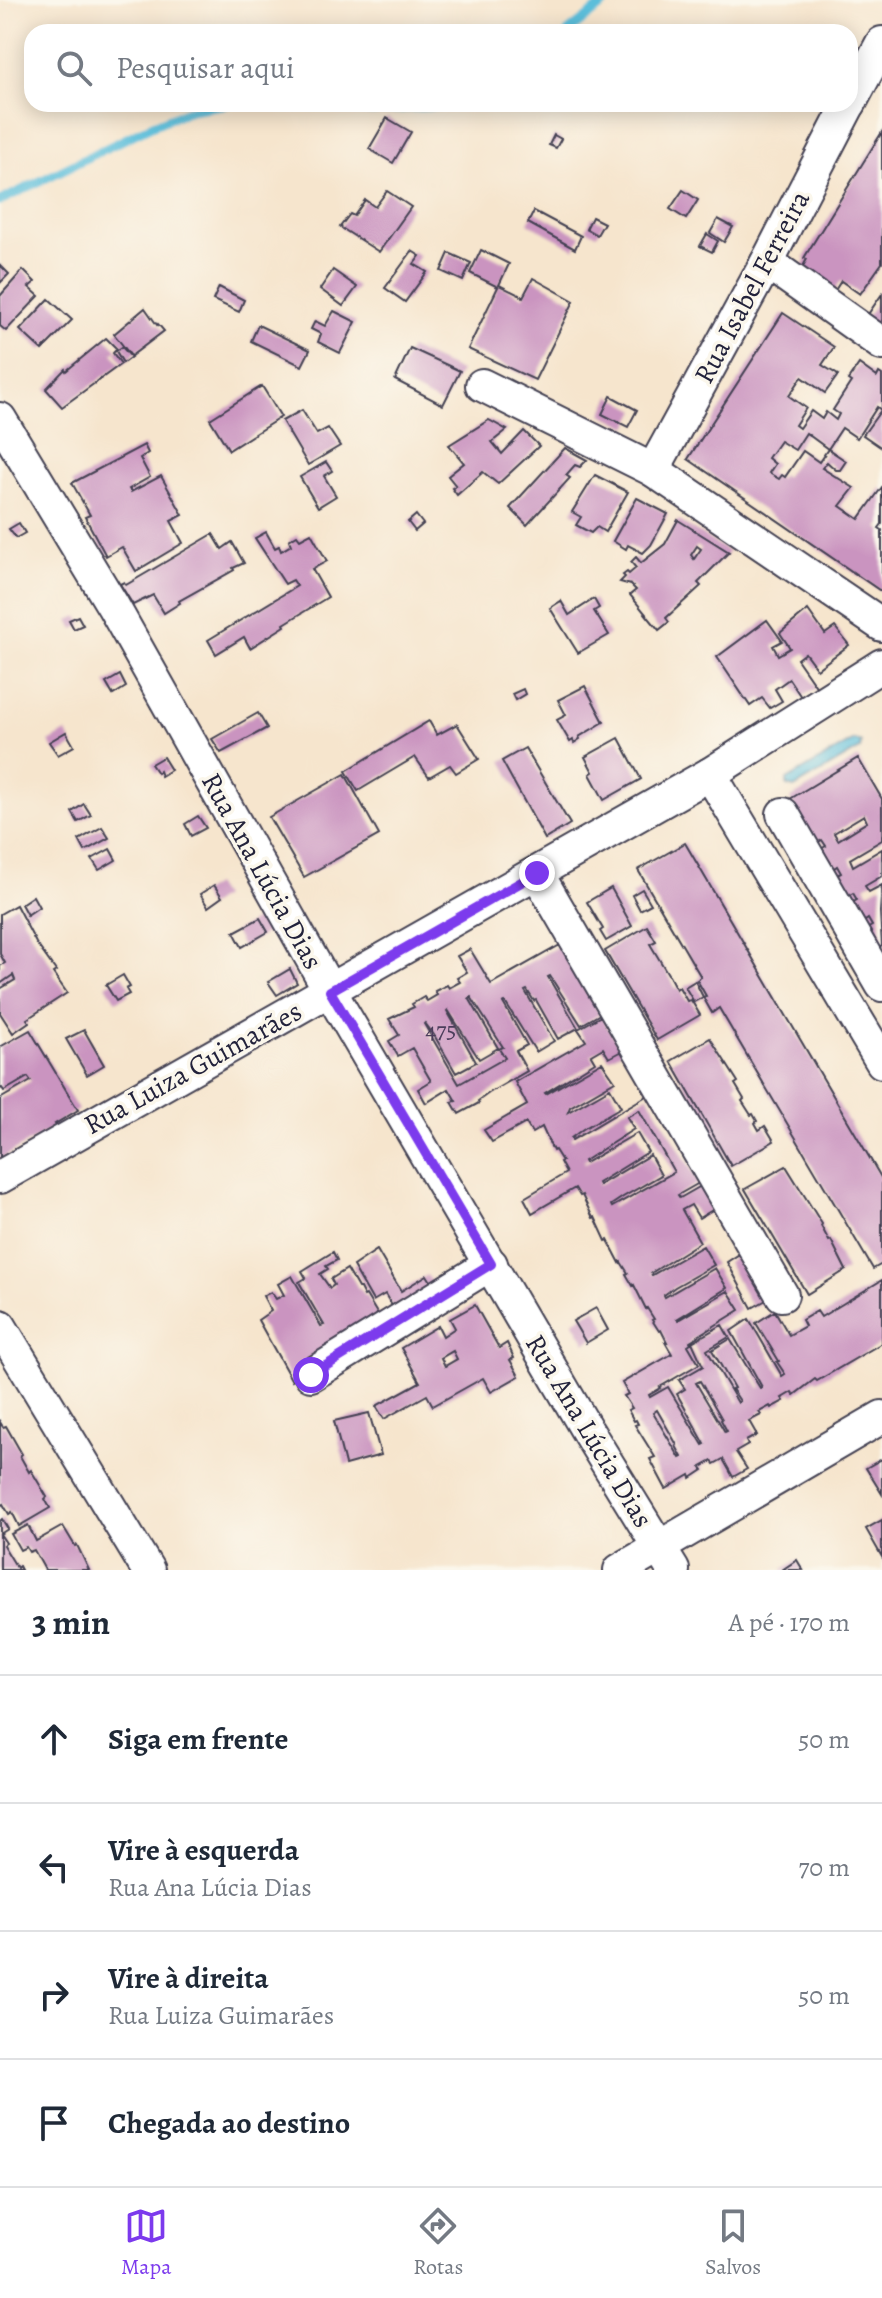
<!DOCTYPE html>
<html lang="pt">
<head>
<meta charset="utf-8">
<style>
  body { margin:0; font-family:Alegreya,serif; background:#f2f2f3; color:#1f2937 }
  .stop { position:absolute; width:24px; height:24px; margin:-18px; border:6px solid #7c3aed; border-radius:50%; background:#fff }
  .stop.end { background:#7c3aed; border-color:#fff; box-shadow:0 2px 8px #0008 }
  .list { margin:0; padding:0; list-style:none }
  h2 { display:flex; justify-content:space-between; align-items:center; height:104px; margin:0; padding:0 32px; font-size:34px }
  h2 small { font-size:26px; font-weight:400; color:#747a83 }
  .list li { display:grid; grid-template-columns:52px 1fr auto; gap:24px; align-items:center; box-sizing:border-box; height:128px; padding:0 32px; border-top:2px solid #e0e1e3 }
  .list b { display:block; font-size:30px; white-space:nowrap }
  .list p { margin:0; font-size:26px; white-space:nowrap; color:#747a83 }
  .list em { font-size:26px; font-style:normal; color:#747a83 }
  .icon { flex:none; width:44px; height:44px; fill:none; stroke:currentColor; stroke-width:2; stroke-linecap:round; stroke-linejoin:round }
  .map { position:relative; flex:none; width:882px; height:1570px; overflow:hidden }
  .search { position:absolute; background:#fff; box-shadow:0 4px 20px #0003; left:24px; right:24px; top:24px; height:88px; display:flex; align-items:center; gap:20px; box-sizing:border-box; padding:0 28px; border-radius:24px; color:#747a83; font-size:30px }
  .sheet { height:616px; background:#fff }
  nav { display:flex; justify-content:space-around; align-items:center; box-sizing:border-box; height:112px; border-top:2px solid #e0e1e3; background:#fff; font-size:22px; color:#747a83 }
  nav a { display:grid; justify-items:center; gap:4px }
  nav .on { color:#7c3aed }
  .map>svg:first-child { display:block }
  .water { fill:#5cbeda; stroke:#3f708a; stroke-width:2 }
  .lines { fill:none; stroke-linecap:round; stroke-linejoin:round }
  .stream { stroke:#5cbeda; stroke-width:9 }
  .building { fill:#ca94c0; fill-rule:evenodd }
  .street-casing { stroke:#423f51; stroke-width:36 }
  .street { stroke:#fff; stroke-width:32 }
  .route { stroke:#7c3aed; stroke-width:10 }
  .labels { text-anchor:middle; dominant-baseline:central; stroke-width:7; stroke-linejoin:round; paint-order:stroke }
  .number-label { font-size:24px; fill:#4c3e5c }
  .street-label { font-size:28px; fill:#22223b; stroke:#fbf7ec }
</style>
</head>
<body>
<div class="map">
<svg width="882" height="1570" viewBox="0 0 882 1570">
  <rect width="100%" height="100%" fill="#fbf7ec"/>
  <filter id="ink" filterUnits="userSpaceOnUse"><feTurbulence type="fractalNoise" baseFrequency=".0125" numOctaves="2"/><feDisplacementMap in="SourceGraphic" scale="16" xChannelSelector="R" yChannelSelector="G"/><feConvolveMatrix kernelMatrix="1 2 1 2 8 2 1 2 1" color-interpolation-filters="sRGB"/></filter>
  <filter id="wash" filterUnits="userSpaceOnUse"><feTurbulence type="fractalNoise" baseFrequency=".006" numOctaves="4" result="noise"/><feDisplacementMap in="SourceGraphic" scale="32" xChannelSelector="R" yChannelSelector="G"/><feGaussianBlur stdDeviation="1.8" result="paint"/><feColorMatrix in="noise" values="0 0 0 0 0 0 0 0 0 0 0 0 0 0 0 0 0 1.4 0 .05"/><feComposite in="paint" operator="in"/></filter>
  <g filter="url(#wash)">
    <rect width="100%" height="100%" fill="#f6e5cd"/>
    <!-- water -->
    <path class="water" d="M854,740L861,742L860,749L794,788L787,786V780Z"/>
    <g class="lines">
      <!-- stream -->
      <g class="stream">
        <path d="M568,32L609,0"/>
        <path d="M306,104L372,111L465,104"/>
        <path d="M0,201L153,125L190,110L227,104"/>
      </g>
    </g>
    <g id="blocks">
      <!-- building -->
      <g class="building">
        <path d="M387,118L411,132L393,163L369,149Z"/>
        <path d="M882,132V263L860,294L841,281L832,295L796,279L807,259L804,258Z"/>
        <path d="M554,135L561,139L556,148L549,145Z"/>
        <path d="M683,190L698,200L686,219L670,209Z"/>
        <path d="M387,191L411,207L379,252L340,227L350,214L354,216L365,200L375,207Z"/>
        <path d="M534,211L581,236L575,249L528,223Z"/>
        <path d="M592,217L604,223L597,235L586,229Z"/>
        <path d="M718,219L733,227L724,242L710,233Z"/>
        <path d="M707,234L718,241L712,252L700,246Z"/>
        <path d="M481,250L509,264L499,285L523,297L533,278L574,301L535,380L468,349L498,287L470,273Z"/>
        <path d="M412,251L420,256L414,264L427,272L405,302L385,288Z"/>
        <path d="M449,253L471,263L463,281L441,271Z"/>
        <path d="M0,265L9,274L0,283Z"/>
        <path d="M23,270L35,282L29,287L39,296L6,331L0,326V296Z"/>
        <path d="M333,270L357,287L343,306L320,289Z"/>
        <path d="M219,287L244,300L239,312L213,300Z"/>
        <path d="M882,294V338L860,326Z"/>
        <path d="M49,299L72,320L42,350L20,330Z"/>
        <path d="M145,308L157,325L158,324L164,331L131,356L114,334Z"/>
        <path d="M334,311L356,322L340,353L318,342L321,334L311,329L315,321L325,326Z"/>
        <path d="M783,313L834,347L822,365L838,375L825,393L802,377L789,396L806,408L795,425L799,428L811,411L822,419L826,412L836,420L839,414L833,410L851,382L848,380L859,364L877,377L879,373L882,375V448L863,435L881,410L877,407L857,438L842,428L828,449L806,433L795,450L780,441L768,458L775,464L769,473L779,479L782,475L785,477L803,451L819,462L828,449L846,461L840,470H836L827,462L822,468L854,488L840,506L859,519L882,487V524L879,528L882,530V592L688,459Z"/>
        <path d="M258,325L310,350L302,366L251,341Z"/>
        <path d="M106,338L117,349L113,353L121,364L62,407L46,389L65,369L66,371Z"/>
        <path d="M122,347L131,357L123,363L116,351Z"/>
        <path d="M410,348L460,371L443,405L395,380Z"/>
        <path d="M262,386L281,417L229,450L210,419Z"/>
        <path d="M611,396L637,410L628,427L602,414Z"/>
        <path d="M302,410L317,434L328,428L340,446L308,465L282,421Z"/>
        <path d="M489,420L507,430L492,442L502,454L524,431L539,446L498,484L483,472L457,495L452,488L456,486L448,476L464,463L449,445Z"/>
        <path d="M144,445L148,453L140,458L150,477L129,489L131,492L161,476L183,515L171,521L183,543L136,571L122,547L106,556L85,517L90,515L72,483Z"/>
        <path d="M565,448L587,460L580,467L575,465L566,475L570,478L527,525L510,508Z"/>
        <path d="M326,462L332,471L324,476L336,496L318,507L300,477Z"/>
        <path d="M595,475L628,492L605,532L597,527L591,533L576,525L581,517L572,512Z"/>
        <path d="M637,498L668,514L651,545L643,553L628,545L626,549L613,541Z"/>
        <path d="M416,515L423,524L415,531L408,522Z"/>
        <path d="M678,520L729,552L698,583L701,586L666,618L669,622L659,630L630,595L636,590L631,585L620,582L625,577L623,575L627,572L629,574L636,568L631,562L636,557L641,563L665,544ZM697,546L701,549L694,559L691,555Z"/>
        <path d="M19,523L25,533L16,538L9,529Z"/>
        <path d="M266,532L275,548L279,546L281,551L291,545L289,540L297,535L300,539L311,533L327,561L312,569L328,597L284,624L285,626L250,648L244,637L216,654L208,640L297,586L293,580L285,584L255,538Z"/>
        <path d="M213,534L222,549L232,542L244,563L233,568L234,570L179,601L180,603L164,613L153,595L133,605L120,584L124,582L126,585Z"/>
        <path d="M594,599L599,608L594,611L609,635L578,653L550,608L561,601L569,615Z"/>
        <path d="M808,610L825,634L835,627L849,645L817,669L805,653L797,659L817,688L801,697L789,679L775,689L782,701L770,708L762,698L750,706L717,657L767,620L782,641L773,646L778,655L790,648L780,633Z"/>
        <path d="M78,616L83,625L74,629L69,620Z"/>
        <path d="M120,675L126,687L113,695L106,683Z"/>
        <path d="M585,686L604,722L579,737L580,739L574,743L573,740L570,742L557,720L566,715L558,700Z"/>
        <path d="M523,689L525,694L515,700L512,694Z"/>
        <path d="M258,713L267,728L221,753L212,739Z"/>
        <path d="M429,721L437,735L457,724L479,759L456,773L450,765L429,777L415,757L358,791L346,771Z"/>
        <path d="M66,732L74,746L58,755L49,742Z"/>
        <path d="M619,738L641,779L604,800L590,774L593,772L585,757Z"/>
        <path d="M525,748L570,824L545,839L502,761Z"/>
        <path d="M163,757L171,770L161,776L159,771L157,773L151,764Z"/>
        <path d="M858,758L882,799V840L850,859L853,866L882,849V876L865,886L869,892L882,885L880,912L882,946L877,949L865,930L872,926L868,919L862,923L850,904L857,900L853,893L846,897L835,876L841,873L837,866L831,870L819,850L826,846L822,840L815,844L790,799ZM864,815L867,822L838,840L834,833Z"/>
        <path d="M345,774L379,835L304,877L269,817Z"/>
        <path d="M84,804L91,815L78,822L72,812Z"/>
        <path d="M198,816L206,828L191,836L185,824Z"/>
        <path d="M102,827L109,838L85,851L79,840Z"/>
        <path d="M685,843L882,1179V1264L873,1269L719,1008L712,1013L703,997L694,1002L685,987L695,981L703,997L706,996L697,980L701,977L638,870Z"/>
        <path d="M110,849L116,860L99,870L92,859Z"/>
        <path d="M214,885L222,897L208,907L200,894Z"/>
        <path d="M611,888L632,926L606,941L600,931L603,929L587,902Z"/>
        <path d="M642,889L651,904L640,910L632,895Z"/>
        <path d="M33,896L39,907L27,915L21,904Z"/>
        <path d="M16,905L36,943L56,971L53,973L67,993L27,1019L29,1022L13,1033L0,1013V989L15,980L13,975L0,984V966L5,963L0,954V914Z"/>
        <path d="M260,918L268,932L242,947L234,932Z"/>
        <path d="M647,926L656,941L650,944L668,974L676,989L679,987L687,1001L691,1000L700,1015L657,1040L605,951Z"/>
        <path d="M560,945L600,1014L581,1025L550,976L548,977L578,1028L558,1039L536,1000L534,1001L527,990L525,991L554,1041L536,1052L505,1002L503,1003L527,1045L516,1051L527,1071L489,1093L478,1101L479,1103L459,1114L452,1102L456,1101L449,1089L426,1103L418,1089L431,1081L412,1048L398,1056L389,1041L399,1035L389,1019L414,1007L412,1004L424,997L427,1001L437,995L435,991L447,985L449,988L460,982L457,978L467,972L457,956L470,949L491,984ZM471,997L503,1047L499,1049L505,1058L459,1084L424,1024L425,1023L434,1035L456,1073L476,1062L447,1011L448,1010L479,1059L498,1048L469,998Z"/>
        <path d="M290,969L297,983L277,995L268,982Z"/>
        <path d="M123,975L130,987L126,989L129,994L116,1001L106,985Z"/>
        <path d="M601,1016L622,1051L609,1058L603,1048L591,1055L595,1062L545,1093L546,1094L602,1062L615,1081L570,1107L568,1112L610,1088L621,1107L583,1129L571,1138L572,1140L648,1095L699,1183L678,1195L680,1198L701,1186L714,1209L699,1218L691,1205L682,1210L700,1242L651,1273L652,1275L703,1246L714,1265L675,1287L664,1295L665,1297L715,1268L727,1288L677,1319L678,1320L728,1291L740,1310L690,1341L691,1343L688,1345L699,1364L660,1387L661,1388L649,1395L650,1397L668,1387L703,1445L705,1444L677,1394L685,1389L679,1380L703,1366L692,1342L722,1325L729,1337L707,1350L738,1403L740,1401L732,1389L734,1388L712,1350L730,1339L760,1388L762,1387L731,1331L749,1319L782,1376L785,1374L777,1362L779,1361L756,1323L775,1311L789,1335L805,1326L802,1320L817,1311L821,1317L882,1280V1343L817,1381L815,1379L794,1395L792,1392L782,1398L784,1401L771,1408L770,1406L759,1412L761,1415L749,1421L757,1435L746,1441L748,1445L736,1452L747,1469L733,1477L723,1459L714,1464L712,1461L701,1467L703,1470L691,1478L690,1475L666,1489L650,1459L655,1457L635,1425L638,1424L636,1420L634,1421L628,1410L632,1408L624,1396L628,1394L622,1383L672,1354L665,1342H667L661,1330L659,1331L652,1320L654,1319L647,1308L646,1309L634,1285L633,1286L626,1274L628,1273L621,1262L620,1263L608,1240L606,1241L595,1217L593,1218L582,1195L580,1196L575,1188L532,1213L524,1198L566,1173L560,1162L562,1161L555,1150L553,1151L542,1127L532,1133L526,1123L492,1142L484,1130L527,1105L515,1082L586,1041L578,1029ZM639,1110L674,1172L612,1207L611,1205L623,1197L661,1175L650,1155L599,1185L598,1183L648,1152L637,1133L585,1163L584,1161L634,1129L627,1117ZM700,1381L722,1419L721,1420L727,1431L725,1432L696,1383ZM657,1410L677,1445L676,1446L682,1457L680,1458L653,1413Z"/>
        <path d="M30,1030L78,1110L55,1124L57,1126L0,1159V1099L31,1081L28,1077L4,1091L2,1088L0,1089V1047Z"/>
        <path d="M84,1030L104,1065L87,1075L66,1039Z"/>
        <path d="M710,1038L738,1082L735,1084L744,1099L742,1101L751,1115L753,1114L757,1121L755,1123L759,1130L765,1126L774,1141L731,1166L671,1061Z"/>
        <path d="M786,1166L822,1224L821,1226L829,1241L831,1240L846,1270L807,1294L745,1189Z"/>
        <path d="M377,1250L401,1291L427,1275L437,1291L398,1316L385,1294L373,1301L353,1266Z"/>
        <path d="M333,1252L337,1260L326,1266L328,1269L320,1274L330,1288L334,1285L331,1279L347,1269L358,1288H360L364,1296L366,1295L384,1325L292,1381L258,1320L271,1311L263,1296L271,1292L276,1299L284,1295L278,1284L292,1276L321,1326L324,1325L299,1282L306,1278L302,1271Z"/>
        <path d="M741,1253L768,1299L752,1308L727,1262Z"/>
        <path d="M475,1305L499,1348L507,1343L514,1358L510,1360L519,1376L491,1392L483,1378L433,1406L427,1395L384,1419L376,1406L420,1382L401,1348L438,1326L443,1336L455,1328L450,1319ZM453,1351L457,1359L445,1366L441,1358Z"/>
        <path d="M596,1308L608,1330L586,1343L573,1321Z"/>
        <path d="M369,1413L381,1455L345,1465L334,1421Z"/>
        <path d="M0,1422L3,1427L6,1426L22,1454L20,1456L29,1472L31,1470L47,1497L45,1499L50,1508L19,1526L12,1512L9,1514L3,1504L0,1506Z"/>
        <path d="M882,1459V1494L866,1468Z"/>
        <path d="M2,1519L8,1529L0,1534L6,1543L3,1545L17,1568L19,1566L21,1570H0V1521Z"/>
        <path d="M882,1520V1557L866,1529Z"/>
        <path d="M28,1525L36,1541L63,1526L75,1546L77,1545L89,1570H45L34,1550L29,1552L26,1547L20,1550L11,1534Z"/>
        <path d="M797,1560L803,1570H782Z"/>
      </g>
    </g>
  </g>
  <g filter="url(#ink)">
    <use href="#blocks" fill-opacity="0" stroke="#423f51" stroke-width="2"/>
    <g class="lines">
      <defs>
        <g id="street">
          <path d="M850,103L882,43"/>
          <path d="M767,262L882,344"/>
          <path d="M482,385L653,470L882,625"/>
          <path d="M0,419L113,606L330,991L588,1432L673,1570"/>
          <path d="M653,470L767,262L849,104"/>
          <path d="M710,774L882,1062"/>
          <path d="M783,814L882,985"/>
          <path d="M537,873L782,1295"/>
          <path d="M0,1177L710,774L882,665"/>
          <path d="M0,1326L148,1570"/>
          <path d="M311,1375L491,1264"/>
          <path d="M620,1570L882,1417"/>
        </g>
      </defs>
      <!-- street casing -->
      <use href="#street" class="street-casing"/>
      <!-- street -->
      <use href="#street" class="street"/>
    </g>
  </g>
  <g class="lines" filter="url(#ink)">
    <!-- route -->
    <path class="route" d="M311,1375L491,1264L330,991L537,873"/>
  </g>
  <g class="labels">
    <!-- number labels -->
    <g class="number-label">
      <text x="441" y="1030">475</text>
    </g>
    <!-- street labels -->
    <g class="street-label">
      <text transform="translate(752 287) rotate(-62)">Rua Isabel Ferreira</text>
      <text transform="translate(262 871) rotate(61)">Rua Ana Lúcia Dias</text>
      <text transform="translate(193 1068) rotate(-29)">Rua Luiza Guimarães</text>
      <text transform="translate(589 1431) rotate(59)">Rua Ana Lúcia Dias</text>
    </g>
  </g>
</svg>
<div class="stop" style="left:311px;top:1375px"></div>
<div class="stop end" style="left:537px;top:873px"></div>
<div class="search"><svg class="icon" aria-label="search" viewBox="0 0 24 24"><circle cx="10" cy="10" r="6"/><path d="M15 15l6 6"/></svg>Pesquisar aqui</div>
</div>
<section class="sheet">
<h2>3 min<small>A pé · 170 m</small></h2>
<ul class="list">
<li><svg class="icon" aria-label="ahead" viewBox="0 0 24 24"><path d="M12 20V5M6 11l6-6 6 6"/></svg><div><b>Siga em frente</b></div><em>50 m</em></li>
<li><svg class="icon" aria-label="left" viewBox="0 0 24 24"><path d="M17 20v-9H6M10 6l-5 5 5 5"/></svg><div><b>Vire à esquerda</b><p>Rua Ana Lúcia Dias</p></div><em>70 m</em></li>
<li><svg class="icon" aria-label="right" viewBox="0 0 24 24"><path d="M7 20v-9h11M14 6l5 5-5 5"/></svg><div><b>Vire à direita</b><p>Rua Luiza Guimarães</p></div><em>50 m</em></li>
<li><svg class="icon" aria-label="arrive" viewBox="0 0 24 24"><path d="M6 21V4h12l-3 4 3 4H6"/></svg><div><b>Chegada ao destino</b></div></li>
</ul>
</section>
<nav>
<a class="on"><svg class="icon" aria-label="map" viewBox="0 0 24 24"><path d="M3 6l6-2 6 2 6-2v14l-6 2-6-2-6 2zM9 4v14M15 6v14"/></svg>Mapa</a>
<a><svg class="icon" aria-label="directions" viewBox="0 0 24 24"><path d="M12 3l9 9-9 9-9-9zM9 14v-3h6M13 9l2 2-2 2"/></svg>Rotas</a>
<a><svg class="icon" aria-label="saved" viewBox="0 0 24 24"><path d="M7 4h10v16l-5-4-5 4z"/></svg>Salvos</a>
</nav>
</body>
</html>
